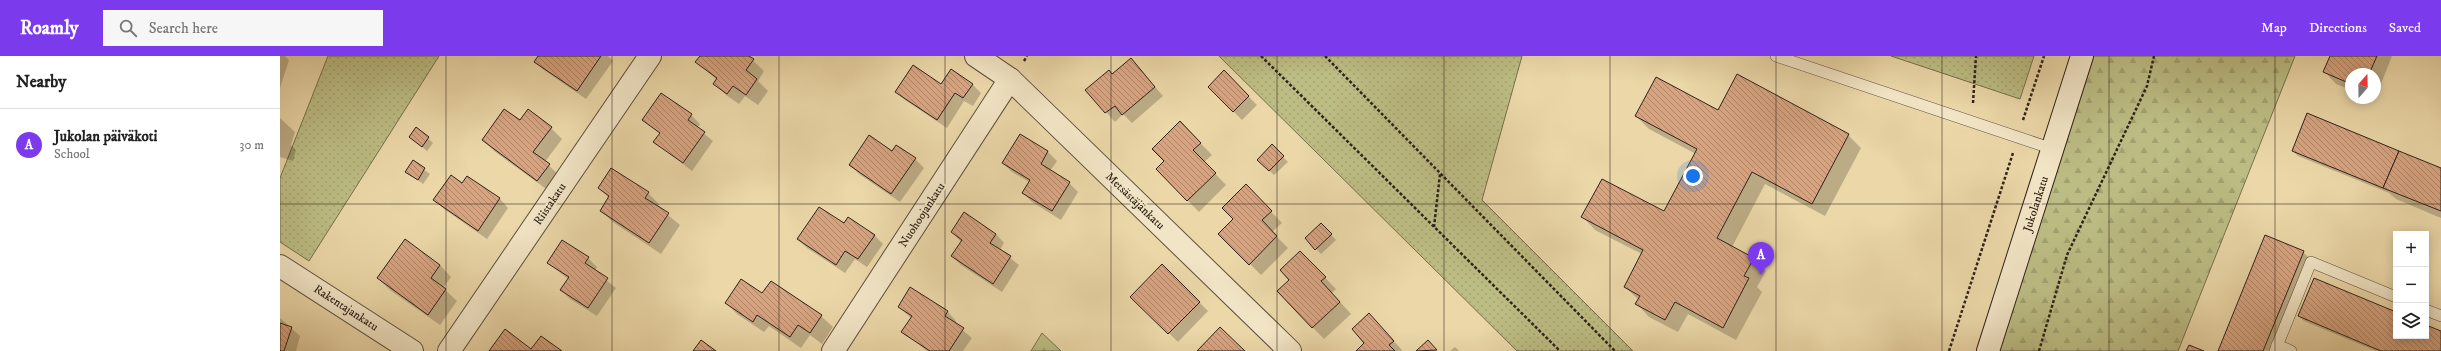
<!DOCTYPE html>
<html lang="en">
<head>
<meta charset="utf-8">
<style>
  body { margin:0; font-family:"IM FELL DW Pica",serif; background:#f6f6f6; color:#222 }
  .controls { position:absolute; right:12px; bottom:12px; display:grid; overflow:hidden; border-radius:0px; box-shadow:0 2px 10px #0003 }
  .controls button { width:36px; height:36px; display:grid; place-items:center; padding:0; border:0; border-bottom:1px solid #e0e0e0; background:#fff; color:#222; font:20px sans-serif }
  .compass { position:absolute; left:2065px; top:12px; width:36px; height:36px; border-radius:50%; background:#fff; box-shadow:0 2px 10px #0003; rotate:20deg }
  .you { position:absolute; left:1413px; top:120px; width:14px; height:14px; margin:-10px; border:3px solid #fff; border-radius:50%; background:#1a73e8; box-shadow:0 0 0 6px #1a73e833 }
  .badge { display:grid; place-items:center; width:26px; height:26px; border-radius:50%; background:#7c3aed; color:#fff; font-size:13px; font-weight:700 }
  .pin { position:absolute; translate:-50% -33px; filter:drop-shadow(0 1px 2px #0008) }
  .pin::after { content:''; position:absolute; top:21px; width:14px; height:12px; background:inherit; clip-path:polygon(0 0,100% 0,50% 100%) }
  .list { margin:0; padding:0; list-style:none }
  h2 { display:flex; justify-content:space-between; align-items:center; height:52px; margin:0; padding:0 16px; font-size:17px }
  h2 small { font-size:13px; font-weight:400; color:#767676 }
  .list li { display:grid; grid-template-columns:26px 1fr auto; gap:12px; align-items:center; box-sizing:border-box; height:72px; padding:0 16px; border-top:1px solid #e0e0e0 }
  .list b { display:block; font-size:15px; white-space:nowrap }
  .list p { margin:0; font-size:13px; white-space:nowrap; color:#767676 }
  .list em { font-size:13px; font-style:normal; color:#767676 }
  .icon { flex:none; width:22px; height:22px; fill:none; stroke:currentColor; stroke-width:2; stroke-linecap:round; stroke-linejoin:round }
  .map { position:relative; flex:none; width:2161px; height:295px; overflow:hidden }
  header { display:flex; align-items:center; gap:24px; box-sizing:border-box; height:56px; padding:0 20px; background:#7c3aed; color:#fff }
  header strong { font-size:19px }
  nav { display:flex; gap:22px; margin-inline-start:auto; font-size:14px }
  .search { width:280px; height:36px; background:#f6f6f6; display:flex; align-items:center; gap:10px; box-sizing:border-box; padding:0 14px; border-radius:0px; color:#767676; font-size:15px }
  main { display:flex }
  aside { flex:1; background:#fff }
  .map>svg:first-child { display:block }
  .forest { fill:url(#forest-firs); stroke:#75704e }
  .park { fill:url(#park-dots); stroke:#75704e }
  .shadow { fill:#0003 }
  .building { fill:url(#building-back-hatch); stroke:#2e2219 }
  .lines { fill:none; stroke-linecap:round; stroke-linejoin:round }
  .service-casing { stroke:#5d4f3d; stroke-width:12 }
  .minor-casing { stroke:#5d4f3d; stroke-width:24 }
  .secondary-casing { stroke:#2e2219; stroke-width:24 }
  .path { stroke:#2e2219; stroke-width:2.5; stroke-dasharray:3 2; stroke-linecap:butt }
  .service { stroke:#f2e5c6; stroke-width:11 }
  .minor { stroke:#f2e5c6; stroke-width:22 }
  .secondary { stroke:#f2e5c6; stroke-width:22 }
  .grid { fill:none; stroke:#2e2219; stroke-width:1; stroke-opacity:0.55 }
  .labels { text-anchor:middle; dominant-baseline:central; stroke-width:4; stroke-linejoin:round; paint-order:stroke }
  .street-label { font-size:12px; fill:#2e2219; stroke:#f2e5c6 }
</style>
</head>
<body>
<header>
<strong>Roamly</strong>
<div class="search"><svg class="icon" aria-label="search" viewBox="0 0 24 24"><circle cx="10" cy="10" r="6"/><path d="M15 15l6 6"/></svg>Search here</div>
<nav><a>Map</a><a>Directions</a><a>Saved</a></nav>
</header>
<main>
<aside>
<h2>Nearby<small></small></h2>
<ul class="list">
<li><span class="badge">A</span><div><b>Jukolan päiväkoti</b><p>School</p></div><em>30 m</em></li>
</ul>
</aside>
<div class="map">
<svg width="2161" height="295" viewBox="0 0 2161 295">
  <defs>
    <pattern id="forest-firs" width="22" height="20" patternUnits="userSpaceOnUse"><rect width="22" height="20" fill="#bcbd84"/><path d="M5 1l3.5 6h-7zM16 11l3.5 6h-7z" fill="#a2a271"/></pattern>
    <pattern id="park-dots" width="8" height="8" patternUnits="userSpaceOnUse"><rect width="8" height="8" fill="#bcbd84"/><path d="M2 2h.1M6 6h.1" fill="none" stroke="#a2a271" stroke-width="1.8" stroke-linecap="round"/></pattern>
    <pattern id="building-back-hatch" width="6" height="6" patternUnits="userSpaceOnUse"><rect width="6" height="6" fill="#d8a480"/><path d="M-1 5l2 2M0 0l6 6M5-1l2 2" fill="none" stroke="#b08568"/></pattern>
  </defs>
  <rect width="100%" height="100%" fill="#ebd7a8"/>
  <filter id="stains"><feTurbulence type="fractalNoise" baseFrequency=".005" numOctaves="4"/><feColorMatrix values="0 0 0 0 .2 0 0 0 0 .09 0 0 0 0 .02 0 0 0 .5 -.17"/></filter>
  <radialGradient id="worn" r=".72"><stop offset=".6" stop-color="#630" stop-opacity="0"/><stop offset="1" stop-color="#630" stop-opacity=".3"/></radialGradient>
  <!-- forest -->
  <g class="forest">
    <path d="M1811,0H2015L1898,295H1718Z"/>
    <path d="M762,277L781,295H751Z"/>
  </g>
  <!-- park -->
  <g class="park">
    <path d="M48,0H159L29,205L0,186V122Z"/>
    <path d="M939,0H1242L1202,144L1353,295H1237Z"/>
    <path d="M1611,0H1754L1740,43Z"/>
  </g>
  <!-- shadow -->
  <g class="shadow">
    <path d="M0,0H5L9,4L0,32Z"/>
    <path d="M259,0H328L333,5L306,43L264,14L255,6Z"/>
    <path d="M421,0H468L484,15L478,25L488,35L478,49L465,40L459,48L446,39L435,28L437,24L417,6Z"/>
    <path d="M2051,0H2112L2095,43L2092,42H2095V18H2071V34L2056,28L2045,16Z"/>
    <path d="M851,3L883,40L852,67L843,58L835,66L807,34L829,15L833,19Z"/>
    <path d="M944,16L977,49L962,64L929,31Z"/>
    <path d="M692,28L701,37L693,50L684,45L667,72L625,44L616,36L662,29Z"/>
    <path d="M1438,56L1568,79L1581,92L1545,160L1485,128L1452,191L1473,202L1486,215L1477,231L1482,236L1456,284L1408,258L1398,276L1369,261L1357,248L1359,244L1345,231L1362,198L1315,174L1303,161L1384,157L1416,98L1369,73L1356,60Z"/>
    <path d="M411,59L420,68L417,72L433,85L412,115L375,86L380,78L363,64Z"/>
    <path d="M0,62L15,76L11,89L16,94L13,105L0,101Z"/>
    <path d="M240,65L271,72L282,83L265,106L280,120L269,135L214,95L203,84Z"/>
    <path d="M900,66L932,99L924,106L946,129L919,156L877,113L885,105Z"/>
    <path d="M136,72L153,87L147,95L130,81Z"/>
    <path d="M740,79L768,96L777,105L770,115L789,127L798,136L781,164L752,146L743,137L749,126L732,116L723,107Z"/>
    <path d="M992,90L1008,106L994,119L978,104Z"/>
    <path d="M2013,95L2161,113V162L2116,143L2109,137L2018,100Z"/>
    <path d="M635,103L644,112L620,146L579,118L570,109Z"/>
    <path d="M133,106L150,118L143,128L127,116Z"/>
    <path d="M187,121L220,143L228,152L207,183L164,153L155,144L182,128Z"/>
    <path d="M966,130L1002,167L992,176L1008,192L981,219L940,178L954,163Z"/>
    <path d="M319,132L368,137L379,148L378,151L400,169L381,198L333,166L321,155L329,142Z"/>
    <path d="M564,168L594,179L603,188L587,211L575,203L565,217L527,192L518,183Z"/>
    <path d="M1041,168L1056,184L1041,198L1026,182Z"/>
    <path d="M672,176L716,178L724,187L720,194L739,209L722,236L681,209L672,200L681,186Z"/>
    <path d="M283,185L308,202L317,211L315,215L336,232L317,260L290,243L281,234L288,223L268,207Z"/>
    <path d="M2023,196L2028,201L1990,295H1939Z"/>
    <path d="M1032,208L1056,233L1052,237L1071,258L1044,283L998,236Z"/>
    <path d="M160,209L171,221L163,232L177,245L160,269L110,234L98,222Z"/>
    <path d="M882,210L928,255L898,286L852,241Z"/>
    <path d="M631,232L668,256L676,265L675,268L692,282L683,295H647L623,276L631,262L619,251Z"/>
    <path d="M483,238L541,260L553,271L542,288L530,279L521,292L489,270L484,276L457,258L446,247Z"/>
    <path d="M2116,257V280H2146V270L2161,276V295H2096L2024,265L2019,260Z"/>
    <path d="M0,262L20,280L16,295H0Z"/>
    <path d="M1098,268L1122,294L1121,295H1077L1086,287Z"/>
    <path d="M1148,285L1157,295H1138Z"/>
    <path d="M1175,291L1179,295H1170Z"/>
  </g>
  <!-- building -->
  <g class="building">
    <path d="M258,0H321L297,35L254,6Z"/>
    <path d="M420,0H469L474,3L466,14L477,23L466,39L453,30L447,38L433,28L437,22L415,6Z"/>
    <path d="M2050,0H2097L2089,18H2071V28L2043,16Z"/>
    <path d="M851,2L875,31L842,59L835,50L825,57L805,34L829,14L832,18Z"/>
    <path d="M633,9L661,28L671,13L693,28L683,42L675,37L657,64L615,36Z"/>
    <path d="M944,14L969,40L953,56L928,31Z"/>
    <path d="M1457,18L1569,78L1532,148L1472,116L1437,182L1474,202L1464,220L1469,222L1443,272L1395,246L1385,264L1355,248L1360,240L1344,231L1363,194L1301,161L1322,123L1384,155L1417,93L1355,60L1376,21L1438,54Z"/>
    <path d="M381,37L412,58L408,64L425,76L403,107L373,86L380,77L362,64Z"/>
    <path d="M224,53L240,64L248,53L272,71L253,96L270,108L257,125L202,84Z"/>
    <path d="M2027,57L2119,95L2103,132L2012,95Z"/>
    <path d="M900,65L921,87L913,94L936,117L907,145L876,113L884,105L872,93Z"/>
    <path d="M136,71L149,81L142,91L129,81Z"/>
    <path d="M740,78L768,95L761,108L790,126L772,155L742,137L750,124L722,107Z"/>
    <path d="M589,79L612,95L616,89L636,102L611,138L569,109Z"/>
    <path d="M992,88L1004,100L989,115L977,104Z"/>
    <path d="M2119,95L2161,112V155L2103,132Z"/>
    <path d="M133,104L145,112L138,124L125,116Z"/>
    <path d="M331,112L369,136L365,142L389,157L369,187L320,155L329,140L318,132Z"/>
    <path d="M171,119L182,127L187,120L220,142L198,175L153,144Z"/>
    <path d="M966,128L992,155L982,164L997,180L969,209L938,178L953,163L942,152Z"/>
    <path d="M539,151L564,167L568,161L595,179L578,203L565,195L556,209L517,183Z"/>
    <path d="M684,156L716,178L710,187L731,200L713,228L671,200L682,184L671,176Z"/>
    <path d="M1041,167L1052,178L1035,194L1025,182Z"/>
    <path d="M1985,179L2024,195L1983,295H1938Z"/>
    <path d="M125,183L160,209L151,222L166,233L148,259L97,222Z"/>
    <path d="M282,184L309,201L305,207L328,222L308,252L280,234L289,221L267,207Z"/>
    <path d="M1020,195L1046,221L1041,225L1060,246L1032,272L997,235L1009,224L1000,214Z"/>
    <path d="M882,208L920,246L888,278L850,241Z"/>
    <path d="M2034,222L2116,256V280H2146V269L2161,275V295H2101L2018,260Z"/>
    <path d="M461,223L482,237L491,225L542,259L530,277L518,269L510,281L477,259L473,266L445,247Z"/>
    <path d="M630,231L668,255L665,260L684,272L669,295H650L621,276L632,260L618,251Z"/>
    <path d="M1089,257L1114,285L1109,289L1115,295H1076L1084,287L1072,273Z"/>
    <path d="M0,267L12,271L4,295H0Z"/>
    <path d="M940,271L965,295H917Z"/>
    <path d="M225,273L251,293L261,280L282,295H209Z"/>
    <path d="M421,284L436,295H413Z"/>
    <path d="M1148,284L1157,294L1136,295Z"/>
    <path d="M1909,289L1924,295H1906Z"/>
  </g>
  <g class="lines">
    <defs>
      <g id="service">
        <path d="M1496,0L1773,93"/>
        <path d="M2146,254L2161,260"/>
        <path d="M1997,289L2011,295"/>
        <path d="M1995,295L2031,206L2116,241"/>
      </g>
      <g id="minor">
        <path d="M696,0L730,23L1010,295"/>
        <path d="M0,210L132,295"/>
        <path d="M169,295L370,0"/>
        <path d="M553,295L730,23"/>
      </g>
      <path id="secondary" d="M1708,295L1802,0"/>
    </defs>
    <!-- service casing -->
    <use href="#service" class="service-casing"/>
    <!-- minor casing -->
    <use href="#minor" class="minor-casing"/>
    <!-- secondary casing -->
    <use href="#secondary" class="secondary-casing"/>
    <!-- path -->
    <g class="path">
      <path d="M981,0L1280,295"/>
      <path d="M1045,0L1335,295"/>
      <path d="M744,5L747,0"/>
      <path d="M1693,47L1696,0"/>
      <path d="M1743,64L1764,0"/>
      <path d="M1154,171L1160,118"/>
      <path d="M1669,295L1733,97"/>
      <path d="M1759,295L1787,199L1867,30L1874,0"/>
    </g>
    <!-- service -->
    <use href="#service" class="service"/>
    <!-- minor -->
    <use href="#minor" class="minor"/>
    <!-- secondary -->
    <use href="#secondary" class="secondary"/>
  </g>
  <!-- grid -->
  <path class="grid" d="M166,0V295M332,0V295M499,0V295M665,0V295M831,0V295M997,0V295M1164,0V295M1330,0V295M1496,0V295M1662,0V295M1829,0V295M1995,0V295M0,148H2161"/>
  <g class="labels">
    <!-- street labels -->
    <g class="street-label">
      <text transform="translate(855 145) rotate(44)">Metsästäjänkatu</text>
      <text transform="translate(270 148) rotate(-56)">Riistakatu</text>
      <text transform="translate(1756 148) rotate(-72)">Jukolankatu</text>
      <text transform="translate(642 159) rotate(-57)">Nuohoojankatu</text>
      <text transform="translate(66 252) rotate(33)">Rakentajankatu</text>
    </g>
  </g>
  <rect width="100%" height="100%" filter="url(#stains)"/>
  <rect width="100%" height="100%" fill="url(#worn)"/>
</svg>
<div class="controls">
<button>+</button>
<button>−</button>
<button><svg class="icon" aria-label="layers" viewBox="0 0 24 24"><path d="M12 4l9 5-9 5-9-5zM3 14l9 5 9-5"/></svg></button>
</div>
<svg class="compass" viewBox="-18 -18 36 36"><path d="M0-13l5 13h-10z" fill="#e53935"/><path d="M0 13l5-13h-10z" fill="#767676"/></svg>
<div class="you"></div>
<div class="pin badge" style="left:1481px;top:219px">A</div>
</div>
</main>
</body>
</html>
